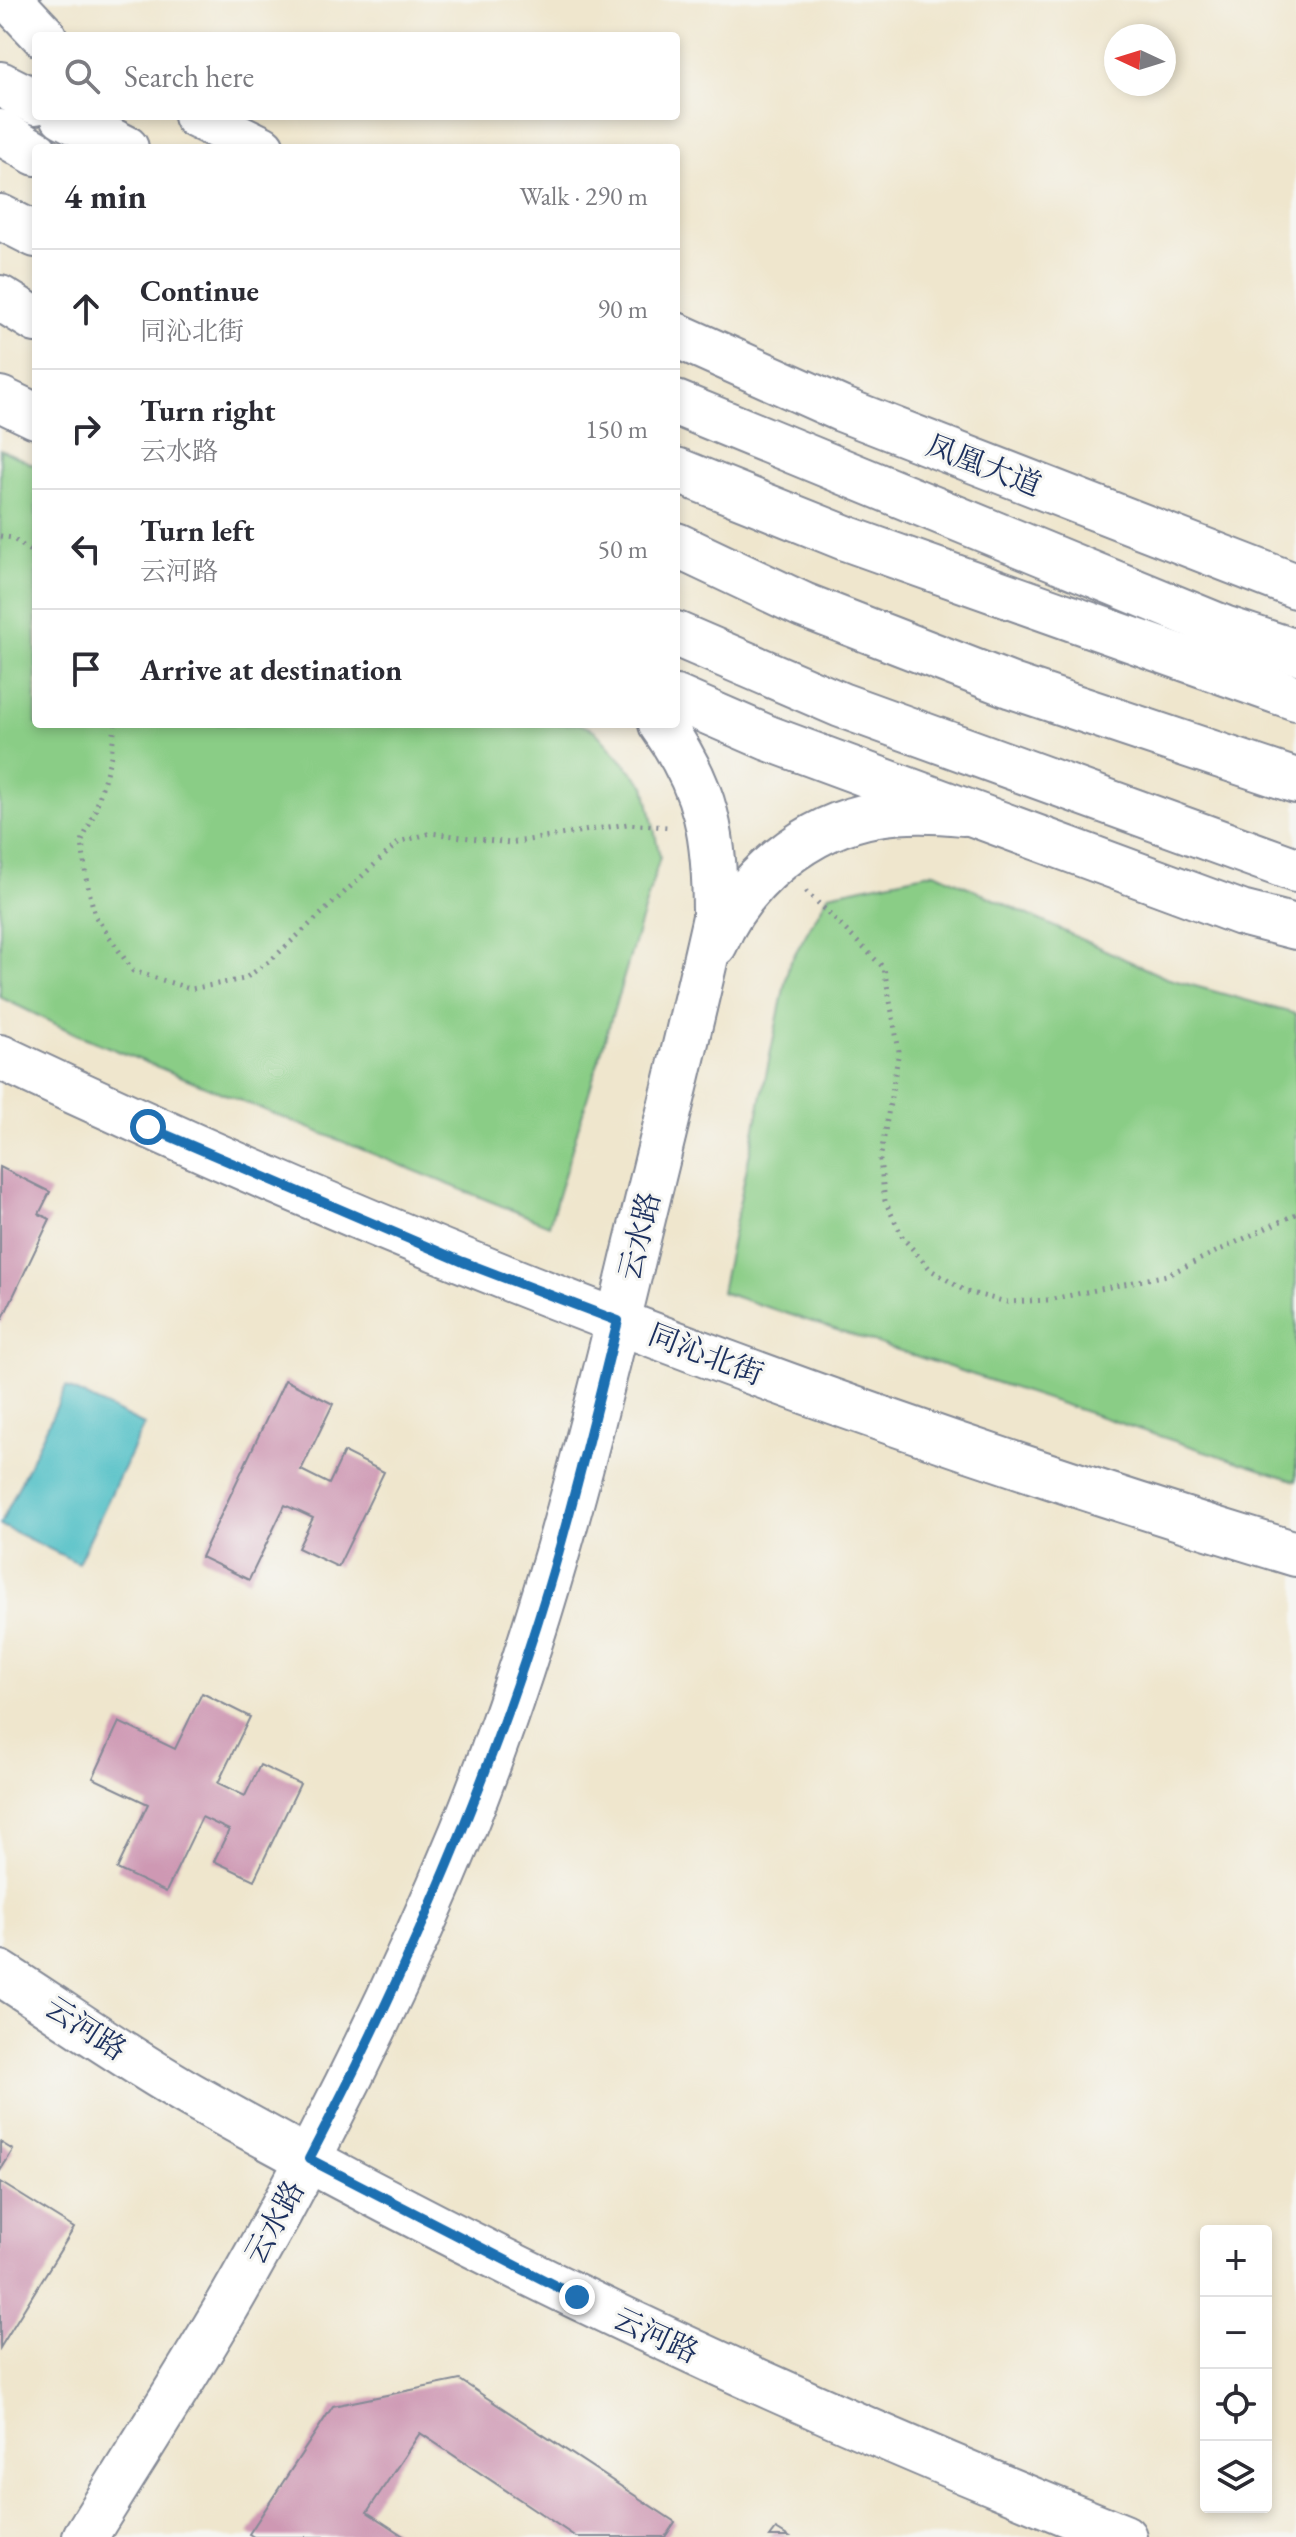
<!DOCTYPE html>
<html lang="en">
<head>
<meta charset="utf-8">
<style>
  body { margin:0; font-family:"EB Garamond","Noto Serif SC",serif; background:#f7f7f7; color:#2b2b33 }
  .controls { position:absolute; right:24px; bottom:24px; display:grid; overflow:hidden; border-radius:8px; box-shadow:0 4px 12px #0003 }
  .controls button { width:72px; height:72px; display:grid; place-items:center; padding:0; border:0; border-bottom:2px solid #e1e1e2; background:#fff; color:#2b2b33; font:40px sans-serif }
  .compass { position:absolute; left:1104px; top:24px; width:72px; height:72px; border-radius:50%; background:#fff; box-shadow:0 4px 12px #0003; rotate:274deg }
  .stop { position:absolute; width:24px; height:24px; margin:-18px; border:6px solid #1f6fb2; border-radius:50%; background:#fff }
  .stop.end { background:#1f6fb2; border-color:#fff; box-shadow:0 2px 8px #0008 }
  .list { margin:0; padding:0; list-style:none }
  h2 { display:flex; justify-content:space-between; align-items:center; height:104px; margin:0; padding:0 32px; font-size:34px }
  h2 small { font-size:26px; font-weight:400; color:#7c7c81 }
  .list li { display:grid; grid-template-columns:52px 1fr auto; gap:24px; align-items:center; box-sizing:border-box; height:120px; padding:0 32px; border-top:2px solid #e1e1e2 }
  .list b { display:block; font-size:30px; white-space:nowrap }
  .list p { margin:0; font-size:26px; white-space:nowrap; color:#7c7c81 }
  .list em { font-size:26px; font-style:normal; color:#7c7c81 }
  .icon { flex:none; width:44px; height:44px; fill:none; stroke:currentColor; stroke-width:2; stroke-linecap:round; stroke-linejoin:round }
  .map { position:relative; flex:none; width:1296px; height:2537px; overflow:hidden }
  .search { position:absolute; background:#fff; box-shadow:0 4px 12px #0003; left:32px; top:32px; width:648px; height:88px; display:flex; align-items:center; gap:20px; box-sizing:border-box; padding:0 28px; border-radius:8px; color:#7c7c81; font-size:30px }
  .panel { position:absolute; background:#fff; box-shadow:0 4px 12px #0003; left:32px; top:144px; width:648px; height:584px; border-radius:8px }
  .map>svg:first-child { display:block }
  .green { fill:#8acd86; stroke:#527e72; stroke-width:2 }
  .water { fill:#51c0c6; stroke:#367892; stroke-width:2 }
  .building { fill:#ce98b3 }
  .lines { fill:none; stroke-linecap:round; stroke-linejoin:round }
  .minor-casing { stroke:#858a96; stroke-width:48 }
  .major-casing { stroke:#858a96; stroke-width:48 }
  .path { stroke:#858a96; stroke-width:5; stroke-dasharray:2 6; stroke-linecap:butt }
  .minor { stroke:#fff; stroke-width:44 }
  .major { stroke:#fff; stroke-width:44 }
  .route { stroke:#1f6fb2; stroke-width:10 }
  .labels { text-anchor:middle; dominant-baseline:central; stroke-width:6; stroke-linejoin:round; paint-order:stroke }
  .street-label { font-size:30px; fill:#1b2f5e; stroke:#f6f6f2 }
</style>
</head>
<body>
<div class="map">
<svg width="1296" height="2537" viewBox="0 0 1296 2537">
  <rect width="100%" height="100%" fill="#f6f6f2"/>
  <filter id="ink" filterUnits="userSpaceOnUse"><feTurbulence type="fractalNoise" baseFrequency=".0125" numOctaves="2"/><feDisplacementMap in="SourceGraphic" scale="16" xChannelSelector="R" yChannelSelector="G"/><feConvolveMatrix kernelMatrix="1 2 1 2 8 2 1 2 1" color-interpolation-filters="sRGB"/></filter>
  <filter id="wash" filterUnits="userSpaceOnUse"><feTurbulence type="fractalNoise" baseFrequency=".006" numOctaves="4" result="noise"/><feDisplacementMap in="SourceGraphic" scale="32" xChannelSelector="R" yChannelSelector="G"/><feGaussianBlur stdDeviation="1.8" result="paint"/><feColorMatrix in="noise" values="0 0 0 0 0 0 0 0 0 0 0 0 0 0 0 0 0 1.4 0 .05"/><feComposite in="paint" operator="in"/></filter>
  <g filter="url(#wash)">
    <rect width="100%" height="100%" fill="#efe6cd"/>
    <!-- green -->
    <g class="green">
      <path d="M0,449L36,466V724H580L594,730L645,786L660,857L549,1225L76,1034L0,997Z"/>
      <path d="M935,872L1166,978L1296,1014V1481L721,1292L789,964L829,894Z"/>
    </g>
    <!-- water -->
    <path class="water" d="M66,1387L144,1425L78,1563L0,1525Z"/>
    <g id="blocks">
      <!-- building -->
      <g class="building">
        <path d="M0,1167L50,1192L39,1214L50,1219L0,1324Z"/>
        <path d="M285,1380L333,1404L301,1470L329,1484L344,1452L384,1472L338,1567L298,1548L313,1518L285,1505L249,1580L201,1557Z"/>
        <path d="M202,1693L250,1717L218,1783L245,1796L260,1765L300,1784L254,1880L214,1861L229,1830L202,1817L166,1892L117,1869L148,1804L93,1778L119,1722L175,1749Z"/>
        <path d="M0,2142L13,2150L0,2171Z"/>
        <path d="M0,2182L74,2228L0,2348Z"/>
        <path d="M460,2380L675,2522L665,2537H576L420,2433L367,2512L405,2537H254L249,2534L333,2406Z"/>
        <path d="M776,2529L789,2537H770Z"/>
      </g>
    </g>
  </g>
  <g filter="url(#ink)">
    <use href="#blocks" fill-opacity="0" stroke="#858a96" stroke-width="2"/>
    <g class="lines">
      <defs>
        <g id="minor">
          <path d="M715,944C742,880 807,826 877,814C906,809 934,810 963,813"/>
          <path d="M0,1057C419,1255 852,1420 1296,1554"/>
          <path d="M0,1973C66,2015 130,2061 198,2099C496,2267 807,2410 1124,2537"/>
          <path d="M85,2537C137,2452 192,2369 241,2282C324,2136 398,1987 462,1832C536,1650 585,1459 631,1268C659,1151 689,1034 715,917C715,837 708,790 661,724"/>
        </g>
        <g id="major">
          <path d="M10,0L44,36"/>
          <path d="M0,84L36,102"/>
          <path d="M63,116L126,148"/>
          <path d="M196,116L262,148"/>
          <path d="M0,132L36,153"/>
          <path d="M0,217L36,235"/>
          <path d="M0,298L36,320"/>
          <path d="M676,335L841,409L1296,586"/>
          <path d="M0,399L36,416"/>
          <path d="M676,403L1224,628L1296,652"/>
          <path d="M676,470L848,539L1296,698"/>
          <path d="M676,545L803,605L1012,686L1296,781"/>
          <path d="M676,634L841,705L1296,870"/>
          <path d="M676,698L768,738L1241,913L1296,927"/>
        </g>
      </defs>
      <!-- minor casing -->
      <use href="#minor" class="minor-casing"/>
      <!-- major casing -->
      <use href="#major" class="major-casing"/>
      <!-- path -->
      <g class="path">
        <path d="M0,536L12,538L36,555"/>
        <path d="M115,724L111,756L95,812L82,841L86,878L95,916L133,971L191,989L244,979L270,961L399,842L431,833L510,843L627,824L667,827"/>
        <path d="M806,891L884,968L899,1051L880,1160L885,1201L903,1238L931,1270L967,1292L1007,1302L1048,1300L1167,1275L1296,1214"/>
      </g>
      <!-- minor -->
      <use href="#minor" class="minor"/>
      <!-- major -->
      <use href="#major" class="major"/>
    </g>
  </g>
  <g class="lines" filter="url(#ink)">
    <!-- route -->
    <path class="route" d="M148,1127L463,1262L618,1321C596,1409 575,1498 549,1585C489,1784 405,1975 309,2159L577,2297"/>
  </g>
  <g class="labels">
    <!-- street labels -->
    <g class="street-label">
      <text transform="translate(984 465) rotate(21)">凤凰大道</text>
      <text transform="translate(639 1236) rotate(-76)">云水路</text>
      <text transform="translate(706 1354) rotate(21)">同沁北街</text>
      <text transform="translate(86 2028) rotate(33)">云河路</text>
      <text transform="translate(274 2222) rotate(-61)">云水路</text>
      <text transform="translate(656 2335) rotate(25)">云河路</text>
    </g>
  </g>
</svg>
<div class="controls">
<button>+</button>
<button>−</button>
<button><svg class="icon" aria-label="locate" viewBox="0 0 24 24"><circle cx="12" cy="12" r="6"/><path d="M12 2v4M12 18v4M2 12h4M18 12h4"/></svg></button>
<button><svg class="icon" aria-label="layers" viewBox="0 0 24 24"><path d="M12 4l9 5-9 5-9-5zM3 14l9 5 9-5"/></svg></button>
</div>
<svg class="compass" viewBox="-18 -18 36 36"><path d="M0-13l5 13h-10z" fill="#e53935"/><path d="M0 13l5-13h-10z" fill="#7c7c81"/></svg>
<div class="stop" style="left:148px;top:1127px"></div>
<div class="stop end" style="left:577px;top:2297px"></div>
<div class="search"><svg class="icon" aria-label="search" viewBox="0 0 24 24"><circle cx="10" cy="10" r="6"/><path d="M15 15l6 6"/></svg>Search here</div>
<section class="panel">
<h2>4 min<small>Walk · 290 m</small></h2>
<ul class="list">
<li><svg class="icon" aria-label="ahead" viewBox="0 0 24 24"><path d="M12 20V5M6 11l6-6 6 6"/></svg><div><b>Continue</b><p>同沁北街</p></div><em>90 m</em></li>
<li><svg class="icon" aria-label="right" viewBox="0 0 24 24"><path d="M7 20v-9h11M14 6l5 5-5 5"/></svg><div><b>Turn right</b><p>云水路</p></div><em>150 m</em></li>
<li><svg class="icon" aria-label="left" viewBox="0 0 24 24"><path d="M17 20v-9H6M10 6l-5 5 5 5"/></svg><div><b>Turn left</b><p>云河路</p></div><em>50 m</em></li>
<li><svg class="icon" aria-label="arrive" viewBox="0 0 24 24"><path d="M6 21V4h12l-3 4 3 4H6"/></svg><div><b>Arrive at destination</b></div></li>
</ul>
</section>
</div>
</body>
</html>
